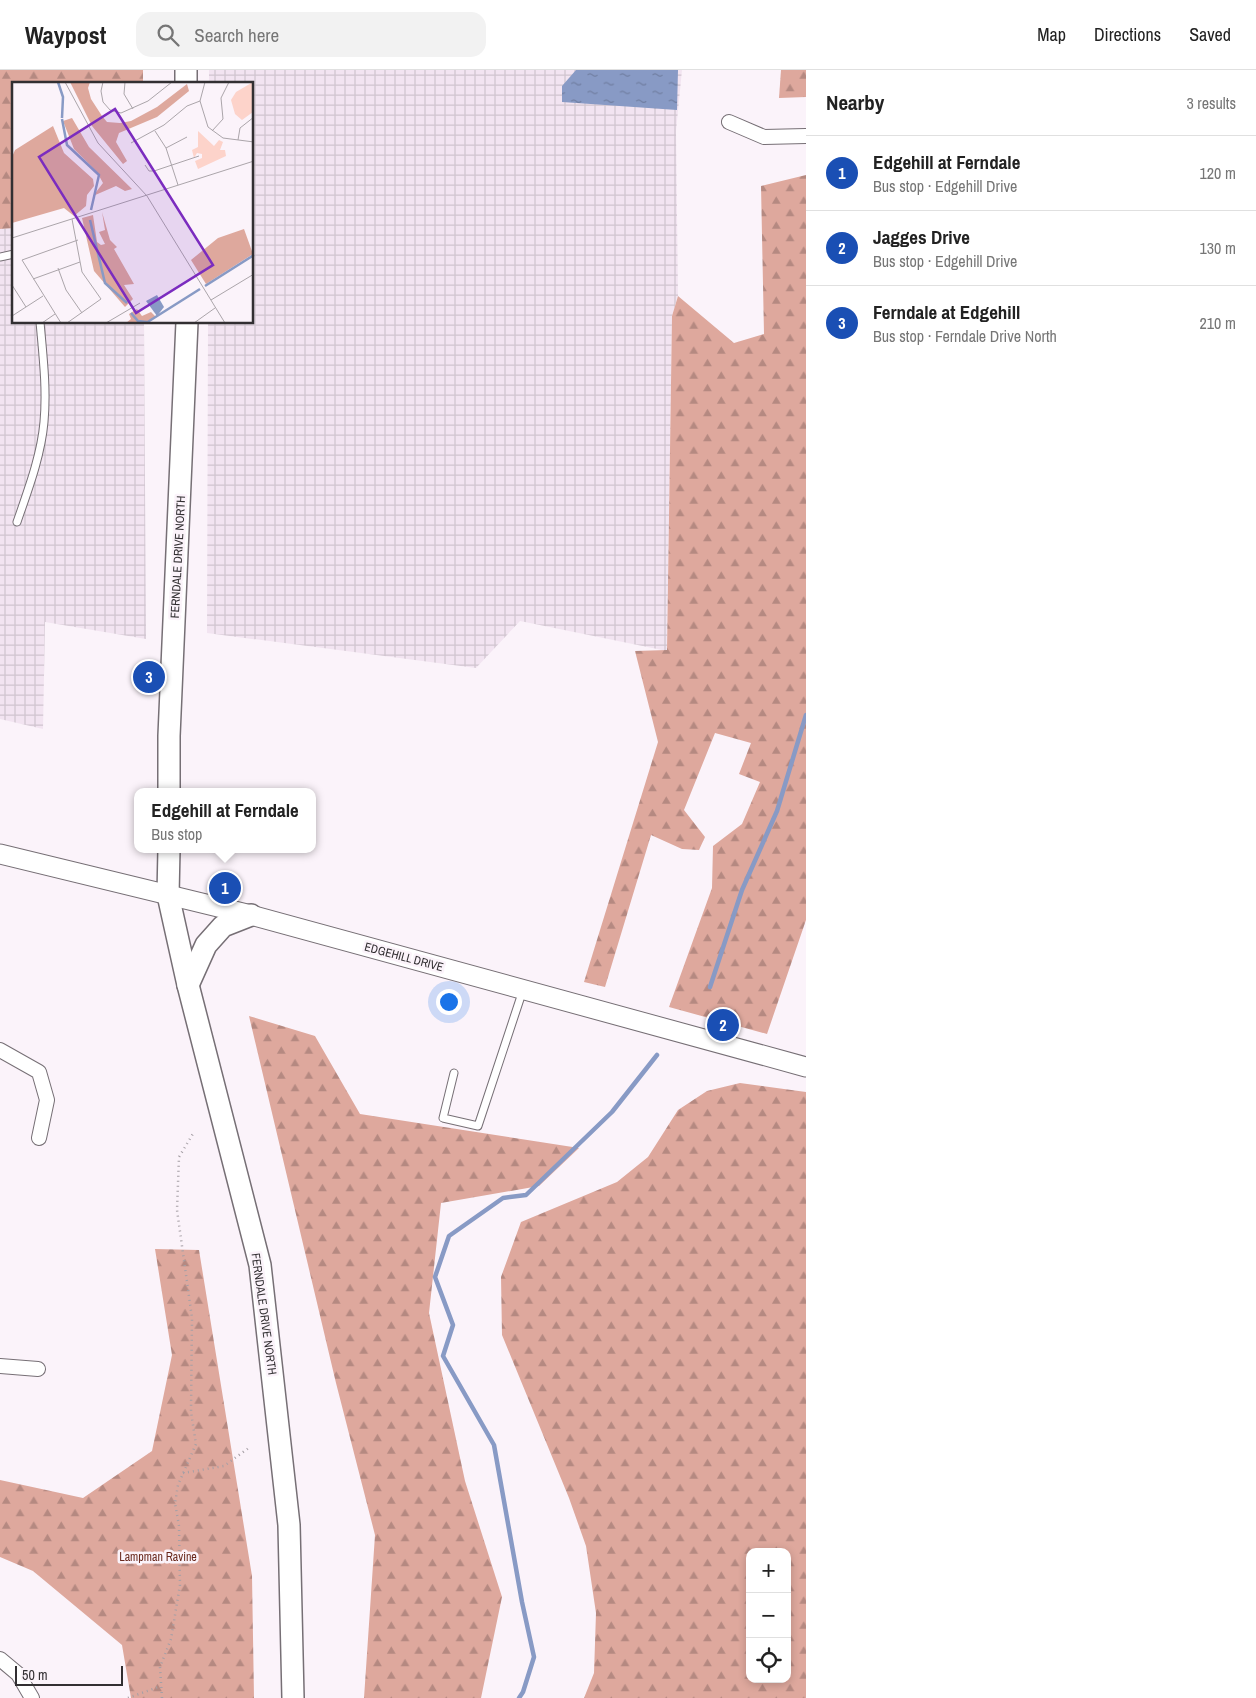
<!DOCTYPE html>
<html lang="en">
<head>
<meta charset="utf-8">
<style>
  body { margin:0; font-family:"Archivo Narrow",sans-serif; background:#f2f2f2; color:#222 }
  .controls { position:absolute; right:15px; bottom:15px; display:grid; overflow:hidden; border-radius:10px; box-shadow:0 2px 8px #0003 }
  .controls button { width:45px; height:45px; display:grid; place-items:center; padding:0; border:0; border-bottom:1px solid #e0e0e0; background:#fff; color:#222; font:25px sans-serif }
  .scale { position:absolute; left:15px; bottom:12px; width:108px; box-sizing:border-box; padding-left:5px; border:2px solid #322f32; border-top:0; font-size:14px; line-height:18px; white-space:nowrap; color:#322f32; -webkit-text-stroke:4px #fbf3fa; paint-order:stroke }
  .you { position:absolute; left:448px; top:931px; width:18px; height:18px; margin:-12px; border:4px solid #fff; border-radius:50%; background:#1a73e8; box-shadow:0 0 0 8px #1a73e833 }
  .badge { display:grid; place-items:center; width:32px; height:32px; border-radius:50%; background:#d93025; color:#fff; font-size:16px; font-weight:700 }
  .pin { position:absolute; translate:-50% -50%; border:2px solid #fff; box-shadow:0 1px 5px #0006 }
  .popup { position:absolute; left:134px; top:718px; width:182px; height:65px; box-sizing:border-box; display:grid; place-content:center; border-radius:10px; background:#fff; filter:drop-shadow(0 1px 4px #0005); font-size:16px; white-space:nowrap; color:#767676 }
  .popup b { font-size:19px; color:#222 }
  .popup::after { content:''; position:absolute; left:50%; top:100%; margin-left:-10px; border:10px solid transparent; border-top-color:#fff }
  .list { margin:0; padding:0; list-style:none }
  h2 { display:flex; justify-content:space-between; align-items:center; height:65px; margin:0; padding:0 20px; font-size:21px }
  h2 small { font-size:16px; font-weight:400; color:#767676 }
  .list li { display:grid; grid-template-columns:32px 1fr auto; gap:15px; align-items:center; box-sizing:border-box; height:75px; padding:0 20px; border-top:1px solid #e0e0e0 }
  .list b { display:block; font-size:19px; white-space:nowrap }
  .list p { margin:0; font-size:16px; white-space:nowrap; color:#767676 }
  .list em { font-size:16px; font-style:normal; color:#767676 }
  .icon { flex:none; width:28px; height:28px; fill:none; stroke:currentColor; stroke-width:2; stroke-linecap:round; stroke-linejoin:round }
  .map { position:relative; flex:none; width:806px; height:1628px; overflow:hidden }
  header { display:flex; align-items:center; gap:30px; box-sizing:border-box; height:70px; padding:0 25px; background:#fff; border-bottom:1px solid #e0e0e0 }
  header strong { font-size:24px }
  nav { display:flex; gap:28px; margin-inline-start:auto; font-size:18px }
  .search { width:350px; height:45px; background:#f2f2f2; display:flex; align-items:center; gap:12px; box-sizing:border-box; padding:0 18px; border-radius:15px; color:#767676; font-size:19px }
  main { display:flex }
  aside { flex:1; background:#fff }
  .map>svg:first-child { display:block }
  .industrial { fill:url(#industrial-grid) }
  .forest { fill:url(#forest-firs); fill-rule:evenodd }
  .water { fill:url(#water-ripples) }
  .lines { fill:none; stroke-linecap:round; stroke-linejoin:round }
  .stream { stroke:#889ac5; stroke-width:4.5 }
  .lane-casing { stroke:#766f75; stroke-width:9 }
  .street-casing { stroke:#766f75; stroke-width:16 }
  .secondary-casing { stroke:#766f75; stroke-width:21 }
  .primary-casing { stroke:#766f75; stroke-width:24 }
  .path { stroke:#a59fa5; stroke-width:2.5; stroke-dasharray:1 4; stroke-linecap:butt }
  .lane { stroke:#fff; stroke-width:7 }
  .street { stroke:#fff; stroke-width:14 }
  .secondary { stroke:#fff; stroke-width:19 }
  .primary { stroke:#fff; stroke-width:21 }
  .labels { text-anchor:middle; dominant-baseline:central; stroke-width:5; stroke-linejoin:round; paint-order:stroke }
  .street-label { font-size:12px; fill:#322f32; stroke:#fbf3fa }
  .park-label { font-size:12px; fill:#69281c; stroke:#fbf3fa }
  .inset-river { fill:none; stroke:#889ac5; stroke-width:2.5 }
  .inset-road { fill:none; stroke:#aba5aa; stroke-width:1 }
  .view { fill:#7b2cbf; fill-opacity:0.15; stroke:#7b2cbf; stroke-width:2.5 }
  .inset-edge { fill:none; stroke:#322f32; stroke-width:2.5 }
</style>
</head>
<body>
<header>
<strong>Waypost</strong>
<div class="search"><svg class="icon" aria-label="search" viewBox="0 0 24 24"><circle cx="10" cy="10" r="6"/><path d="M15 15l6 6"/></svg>Search here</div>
<nav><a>Map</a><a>Directions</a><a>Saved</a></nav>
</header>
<main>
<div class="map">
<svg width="806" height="1628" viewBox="0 0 806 1628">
  <defs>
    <pattern id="industrial-grid" width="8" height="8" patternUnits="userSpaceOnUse" patternTransform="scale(1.25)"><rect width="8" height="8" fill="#f2e4f1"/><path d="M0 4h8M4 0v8" fill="none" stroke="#d0c4cf"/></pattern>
    <pattern id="forest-firs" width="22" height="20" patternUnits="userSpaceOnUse" patternTransform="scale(1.25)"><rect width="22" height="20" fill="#dea89d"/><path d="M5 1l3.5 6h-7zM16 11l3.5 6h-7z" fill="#b58981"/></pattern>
    <pattern id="water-ripples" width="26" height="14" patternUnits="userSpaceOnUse" patternTransform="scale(1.25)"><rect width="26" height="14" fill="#889ac5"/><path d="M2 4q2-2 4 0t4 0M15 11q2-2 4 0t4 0" fill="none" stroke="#707ea1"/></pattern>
  </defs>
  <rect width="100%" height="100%" fill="#fbf3fa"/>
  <!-- industrial -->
  <g class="industrial">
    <path d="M209,0H682L676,61L678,226L672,246L667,581L520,551L476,598L207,563L208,253L252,252V14H209Z"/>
    <path d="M14,158V252L144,253L146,569L45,552L43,659L0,649V159Z"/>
  </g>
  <!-- forest -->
  <g class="forest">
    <path d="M0,0H143V14H14V158L0,159Z"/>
    <path d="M781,0H806V27L779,28Z"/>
    <path d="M806,105V850L767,964L669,937L712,818L713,776L742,754L760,712L739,704L751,673L715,663L684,740L705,767L699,780L682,779L651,765L605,917L584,912L658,672L635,581L667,580L672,246L678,226L734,273L764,264L761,116Z"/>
    <path d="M249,946L315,966L360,1044L579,1078L539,1116L441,1133L429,1243L465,1411L502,1527L481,1628H364L375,1465L336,1313Z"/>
    <path d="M740,1013L806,1022V1628H584L594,1603L596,1543L586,1476L569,1428L502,1265L501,1207L521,1152L617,1112L648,1087L678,1040L707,1021ZM750,1482H787V1609H750Z"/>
    <path d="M155,1179L199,1180L252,1506L254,1628H131L122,1575L33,1501L0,1487V1410L83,1428L152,1381L172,1285Z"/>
  </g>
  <!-- water -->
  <path class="water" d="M576,0H678L677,40L562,32V16Z"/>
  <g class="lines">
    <!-- stream -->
    <g class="stream">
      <path d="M710,917L742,820L777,741L806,645"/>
      <path d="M519,1628L523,1622L534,1587L522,1532L494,1375L443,1286L453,1255L435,1207L449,1166L503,1128L526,1125L612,1042L657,985"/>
    </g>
    <defs>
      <g id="lane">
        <path d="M0,187L14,184"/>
        <path d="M17,452C28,420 41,386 44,352C47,319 43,286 40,252"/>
        <path d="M454,1003L443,1048L478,1056L523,920"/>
      </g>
      <g id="street">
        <path d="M729,52L764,67L806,66"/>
        <path d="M0,980L39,1002L47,1030L39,1068"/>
        <path d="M0,1296L38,1299"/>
        <path d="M0,1589L18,1604L32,1628"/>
      </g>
      <path id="secondary" d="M0,784L251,845L806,997"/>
      <g id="primary">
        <path d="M186,0V14"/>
        <path d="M169,722V666L187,252"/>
        <path d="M169,779L168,825L188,915L260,1195L289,1455L293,1628"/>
        <path d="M188,915L206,875L223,856L251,845"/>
      </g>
    </defs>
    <!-- lane casing -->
    <use href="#lane" class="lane-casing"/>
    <!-- street casing -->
    <use href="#street" class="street-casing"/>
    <!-- secondary casing -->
    <use href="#secondary" class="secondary-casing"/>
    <!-- primary casing -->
    <use href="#primary" class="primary-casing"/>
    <!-- path -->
    <g class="path">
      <path d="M183,1403L224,1396L250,1377"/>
      <path d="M128,1628L161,1616"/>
      <path d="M162,1628L160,1597L171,1569L180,1515L179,1456L175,1433L178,1415L196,1374L191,1342L192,1248L177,1140L179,1087L194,1062"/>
    </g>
    <!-- lane -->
    <use href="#lane" class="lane"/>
    <!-- street -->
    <use href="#street" class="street"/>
    <!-- secondary -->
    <use href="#secondary" class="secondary"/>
    <!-- primary -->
    <use href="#primary" class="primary"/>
  </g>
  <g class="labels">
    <!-- street labels -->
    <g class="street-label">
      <text transform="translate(178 487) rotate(-87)">FERNDALE DRIVE NORTH</text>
      <text transform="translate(404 887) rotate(15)">EDGEHILL DRIVE</text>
      <text transform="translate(264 1244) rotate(82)">FERNDALE DRIVE NORTH</text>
    </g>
    <!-- park labels -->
    <g class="park-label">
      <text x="158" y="1487">Lampman Ravine</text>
    </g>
  </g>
  <!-- overview -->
  <g transform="translate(12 12)">
    <rect width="241" height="241" fill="#fbf3fa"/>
    <path d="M58,0H78L76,6L79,17L90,34L95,40L108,41L119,39L145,25L175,2L177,9L145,35L107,51L104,60L115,79L111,82L80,44ZM60,36L77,65L120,107L113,109L104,104L81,114L91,101L85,90L62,67L51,39ZM41,44L52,71L81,97L82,104L75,113L74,124L62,134L52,126L0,141V75L3,68ZM90,130L98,158L105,165L102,167L122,202L112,203L121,217L113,225L82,189L70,136L81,133L85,160L89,163L93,162L87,150L93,148ZM232,147L241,172L194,202L179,178L206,156ZM125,227L130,234L139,230L144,235L135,241H114L119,237L117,232Z" fill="#dea89d"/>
    <path d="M241,0V30L230,38L223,32L219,18L224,10ZM186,49L202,64L207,58L211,60L208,68H213L214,74L186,87L183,79L190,76V72L185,71L182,76L180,68L186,65Z" fill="#fdd3ca"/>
    <path d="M145,213L152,225L145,234L134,219Z" fill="#889ac5"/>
    <path class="inset-river" d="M46,0L51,15L50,36M50,37L55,63L87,93L79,128M78,138L93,201L115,221M193,204L242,173M119,231L126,239L135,240M134,241L188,207"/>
    <path class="inset-road" d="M53,0L86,61L135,114L213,241M91,0L89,9L91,20L98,28L109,31L136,19L160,0M113,0L112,12L121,27M193,0L188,19L196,45L211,56L242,60M143,49L154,66L166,103M200,49L211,37L209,16L217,0M226,58L228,46L242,35M119,61L152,43L175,24L188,19M154,66L175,55M133,83L137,89H142L187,74M0,156L242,79M46,186L54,208L70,231M21,197L68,180M0,203L14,225M199,218L242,192M0,234L31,214M30,241L43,232M49,241L10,178L66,158M55,241L89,217L70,190L60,137M94,241L128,221M182,241L203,226"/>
    <path class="view" d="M103,27L201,183L124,231L27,75Z"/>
    <rect width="241" height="241" class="inset-edge"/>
  </g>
</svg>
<div class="controls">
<button>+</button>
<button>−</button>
<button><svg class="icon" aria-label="locate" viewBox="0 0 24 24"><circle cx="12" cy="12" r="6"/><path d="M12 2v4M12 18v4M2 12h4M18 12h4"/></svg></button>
</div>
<div class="scale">50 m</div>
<div class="you"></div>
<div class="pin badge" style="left:225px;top:818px;background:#1a4fb4">1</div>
<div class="popup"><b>Edgehill at Ferndale</b>Bus stop</div>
<div class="pin badge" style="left:723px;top:955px;background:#1a4fb4">2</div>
<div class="pin badge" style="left:149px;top:607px;background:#1a4fb4">3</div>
</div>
<aside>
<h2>Nearby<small>3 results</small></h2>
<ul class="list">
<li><span class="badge" style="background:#1a4fb4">1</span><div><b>Edgehill at Ferndale</b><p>Bus stop · Edgehill Drive</p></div><em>120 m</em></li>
<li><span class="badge" style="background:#1a4fb4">2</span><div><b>Jagges Drive</b><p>Bus stop · Edgehill Drive</p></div><em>130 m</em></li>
<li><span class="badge" style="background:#1a4fb4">3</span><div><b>Ferndale at Edgehill</b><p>Bus stop · Ferndale Drive North</p></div><em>210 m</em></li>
</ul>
</aside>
</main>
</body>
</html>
